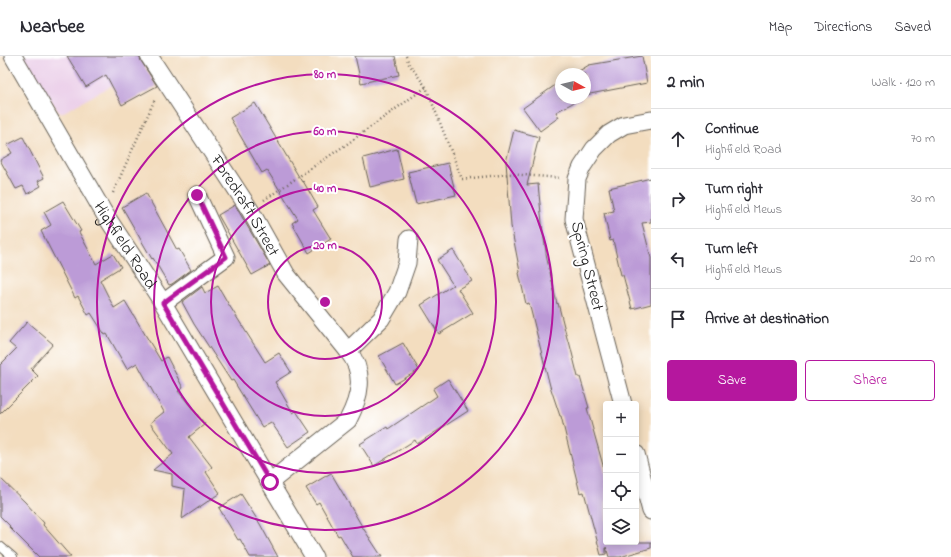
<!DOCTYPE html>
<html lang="en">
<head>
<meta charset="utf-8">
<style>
  body { margin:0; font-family:"Indie Flower",sans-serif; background:#f7f7f7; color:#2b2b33 }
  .controls { position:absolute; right:12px; bottom:12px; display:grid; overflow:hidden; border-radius:4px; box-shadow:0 2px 10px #0003 }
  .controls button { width:36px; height:36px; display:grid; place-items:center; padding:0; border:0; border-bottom:1px solid #e1e1e2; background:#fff; color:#2b2b33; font:20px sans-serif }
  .compass { position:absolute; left:555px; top:12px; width:36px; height:36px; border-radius:50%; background:#fff; box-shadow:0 2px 10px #0003; rotate:98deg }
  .stop { position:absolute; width:12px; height:12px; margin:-9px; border:3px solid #b5179e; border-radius:50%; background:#fff }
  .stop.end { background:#b5179e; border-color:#fff; box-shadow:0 1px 4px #0008 }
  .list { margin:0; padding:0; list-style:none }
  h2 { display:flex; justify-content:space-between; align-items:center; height:52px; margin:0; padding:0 16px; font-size:17px }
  h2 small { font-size:13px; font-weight:400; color:#7c7c81 }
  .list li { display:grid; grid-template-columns:26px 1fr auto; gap:12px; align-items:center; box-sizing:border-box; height:60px; padding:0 16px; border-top:1px solid #e1e1e2 }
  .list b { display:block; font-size:15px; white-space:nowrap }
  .list p { margin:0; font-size:13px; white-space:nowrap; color:#7c7c81 }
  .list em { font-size:13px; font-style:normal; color:#7c7c81 }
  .actions { display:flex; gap:8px; padding:12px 16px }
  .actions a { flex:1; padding:9px 0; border:1px solid #b5179e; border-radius:4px; text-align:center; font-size:14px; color:#b5179e }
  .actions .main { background:#b5179e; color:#fff }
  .icon { flex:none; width:22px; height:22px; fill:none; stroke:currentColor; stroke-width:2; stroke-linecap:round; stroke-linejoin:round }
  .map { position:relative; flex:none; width:651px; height:501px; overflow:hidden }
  header { display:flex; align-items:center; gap:24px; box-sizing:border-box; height:56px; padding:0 20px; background:#fff; border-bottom:1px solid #e1e1e2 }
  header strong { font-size:19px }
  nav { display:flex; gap:22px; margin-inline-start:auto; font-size:14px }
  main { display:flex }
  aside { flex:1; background:#fff }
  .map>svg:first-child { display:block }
  .built { fill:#ecd1ea }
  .building { fill:#bc9bd7 }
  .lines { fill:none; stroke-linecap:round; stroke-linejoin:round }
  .service-casing { stroke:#676055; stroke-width:10 }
  .minor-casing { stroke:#676055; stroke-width:19 }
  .path { stroke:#676055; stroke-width:2.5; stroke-dasharray:1 3; stroke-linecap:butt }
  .service { stroke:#fff; stroke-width:8 }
  .minor { stroke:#fff; stroke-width:17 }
  .route { stroke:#b5179e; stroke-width:5 }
  .ring { fill:none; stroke:#b5179e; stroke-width:2 }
  .labels { text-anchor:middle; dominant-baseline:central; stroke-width:4; stroke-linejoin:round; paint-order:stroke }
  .street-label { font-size:17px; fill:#1c1c1c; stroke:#fff }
  .centre { fill:#b5179e; stroke:#fff; stroke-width:2 }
  .ring-label { font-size:12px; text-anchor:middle; font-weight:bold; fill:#b5179e; stroke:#fff; stroke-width:4; stroke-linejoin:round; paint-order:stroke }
</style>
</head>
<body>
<header>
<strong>Nearbee</strong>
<nav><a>Map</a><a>Directions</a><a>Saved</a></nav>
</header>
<main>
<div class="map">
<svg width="651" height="501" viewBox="0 0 651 501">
  <rect width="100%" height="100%" fill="#fff"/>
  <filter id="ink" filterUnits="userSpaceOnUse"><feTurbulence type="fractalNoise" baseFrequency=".025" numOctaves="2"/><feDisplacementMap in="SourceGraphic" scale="8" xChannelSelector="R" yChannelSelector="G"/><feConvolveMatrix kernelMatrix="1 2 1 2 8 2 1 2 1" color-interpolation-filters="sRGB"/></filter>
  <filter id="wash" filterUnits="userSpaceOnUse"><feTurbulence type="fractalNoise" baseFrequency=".012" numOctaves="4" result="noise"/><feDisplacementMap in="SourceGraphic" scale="16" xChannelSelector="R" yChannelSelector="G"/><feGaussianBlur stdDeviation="0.9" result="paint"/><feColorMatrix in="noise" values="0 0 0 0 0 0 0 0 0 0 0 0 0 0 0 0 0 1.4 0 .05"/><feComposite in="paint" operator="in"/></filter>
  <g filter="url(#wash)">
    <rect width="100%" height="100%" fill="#f3ddbf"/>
    <!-- built -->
    <path class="built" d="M21,0H141L147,10L60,58Z"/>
    <g id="blocks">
      <!-- building -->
      <g class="building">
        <path d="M67,0H139L141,5L157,30L122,49L106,19L86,31Z"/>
        <path d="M355,0H395L399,19L361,27Z"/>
        <path d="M642,0L647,27L590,38L585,40V18H574L589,9Z"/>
        <path d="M561,25V42H582L556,56L559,61L540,75L523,52Z"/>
        <path d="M255,47L302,126L303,125L318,151L313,154L331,183L309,197L292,167L298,163L267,114L262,117L230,62Z"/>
        <path d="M514,74L539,81L527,129L538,128L543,177L547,203L557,248L558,247L568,286L569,285L578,321H580L589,352H587L606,420V486H651V492L620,501H609L606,491V498L601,499L584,436L580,437L561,360H560L550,330L529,247L526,248L519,217L520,216L511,170L506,106Z"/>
        <path d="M23,81L44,122L38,125L41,130L27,138L23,130L16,133L0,104L12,97L7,89Z"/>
        <path d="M397,93L404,123L370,131L363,102Z"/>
        <path d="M448,107L456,139L416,148L408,116Z"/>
        <path d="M651,122V166L642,167L651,202V248L632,253L623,219H621L613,184L610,185L604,157L614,155L609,132Z"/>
        <path d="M146,137L177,194L179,193L191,214L172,228L169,229L153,202L152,203L122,151Z"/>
        <path d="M63,145L81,175L79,176L96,208L113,198L121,211L100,224L114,252L125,245L161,305L167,301L183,332L178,335L205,368L189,381L212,411L206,416L220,437L182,463L185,433L172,430V418L153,414L173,398L150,367L164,356L137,307L127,313L107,278L105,279L91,257L88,259L78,240L75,242L41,175L51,169L44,156Z"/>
        <path d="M235,149L270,209L252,219L218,159Z"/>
        <path d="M453,194L472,225L458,233L473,257L439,278L421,249L453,229L437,204Z"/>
        <path d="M218,230L229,249L265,306L279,297L291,316L275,326L293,357L296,355L310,376L288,391L271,366L262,371L233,324L231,325L194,268L182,246L202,231L205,237Z"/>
        <path d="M27,266L53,288L31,313L38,320L0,358V309L16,293L9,287Z"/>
        <path d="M403,287L419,314L395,328L379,300Z"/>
        <path d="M448,323L468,355L417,388L415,384L374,410L360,388L387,371L388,373L437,340L433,333Z"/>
        <path d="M331,417L363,472L382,501H353L340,479L338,480L319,446L316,448L306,432Z"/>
        <path d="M0,422L25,446L44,467L43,469L71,501H39L9,471L10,470L0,460Z"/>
        <path d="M241,438L260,468L278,501H250L240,483L238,484L219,452Z"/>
      </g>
    </g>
  </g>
  <g filter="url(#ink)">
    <use href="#blocks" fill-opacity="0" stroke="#676055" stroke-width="1"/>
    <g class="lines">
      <defs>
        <path id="service" d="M0,490L13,501"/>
        <g id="minor">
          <path id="s1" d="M13,0L104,157L163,247L314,501"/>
          <path id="s2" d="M149,0L250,154L286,218L348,295"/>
          <path d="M163,247L226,201L197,139"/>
          <path d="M623,348L574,163L577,123L582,111L594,93L609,78L624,69L651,64"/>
          <path d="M636,398L651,455"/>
          <path d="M270,426L348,364C360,341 366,317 348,295L381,263L397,236L407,207L409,183"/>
        </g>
      </defs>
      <!-- service casing -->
      <use href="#service" class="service-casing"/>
      <!-- minor casing -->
      <use href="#minor" class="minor-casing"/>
      <!-- path -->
      <g class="path">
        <path d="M406,0L409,8L426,31L462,123L510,118L560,122"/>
        <path d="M113,137L155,43"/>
        <path d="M264,144L347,88L426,31"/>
      </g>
      <!-- service -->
      <use href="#service" class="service"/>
      <!-- minor -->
      <use href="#minor" class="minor"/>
    </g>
  </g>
  <g class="lines" filter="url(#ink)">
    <!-- route -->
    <path class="route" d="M197,139L226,201L163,247L270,426"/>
  </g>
  <!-- distance rings -->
  <g class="ring">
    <circle cx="325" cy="246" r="57"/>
    <circle cx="325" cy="246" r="114"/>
    <circle cx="325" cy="246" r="171"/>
    <circle cx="325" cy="246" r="228"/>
  </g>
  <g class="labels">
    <!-- street labels -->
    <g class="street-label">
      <text stroke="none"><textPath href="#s2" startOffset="178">Foredraft Street</textPath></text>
      <text stroke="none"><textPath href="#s1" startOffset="220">Highfield Road</textPath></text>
      <text transform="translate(587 210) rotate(76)">Spring Street</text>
    </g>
  </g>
  <circle cx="325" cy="246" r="6" class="centre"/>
  <g class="ring-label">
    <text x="325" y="22">80 m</text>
    <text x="325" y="79">60 m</text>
    <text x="325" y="136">40 m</text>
    <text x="325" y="193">20 m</text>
  </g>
</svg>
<div class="controls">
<button>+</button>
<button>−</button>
<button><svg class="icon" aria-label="locate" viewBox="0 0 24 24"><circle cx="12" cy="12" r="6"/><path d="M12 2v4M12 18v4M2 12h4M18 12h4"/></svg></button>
<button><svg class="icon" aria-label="layers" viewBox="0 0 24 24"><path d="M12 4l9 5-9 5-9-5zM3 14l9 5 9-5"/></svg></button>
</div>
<svg class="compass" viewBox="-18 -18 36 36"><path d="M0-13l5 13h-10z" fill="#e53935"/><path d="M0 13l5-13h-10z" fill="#7c7c81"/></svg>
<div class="stop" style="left:270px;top:426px"></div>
<div class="stop end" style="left:197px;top:139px"></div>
</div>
<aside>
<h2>2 min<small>Walk · 120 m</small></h2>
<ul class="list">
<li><svg class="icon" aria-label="ahead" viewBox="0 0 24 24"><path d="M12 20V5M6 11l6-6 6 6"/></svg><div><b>Continue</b><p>Highfield Road</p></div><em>70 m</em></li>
<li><svg class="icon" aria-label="right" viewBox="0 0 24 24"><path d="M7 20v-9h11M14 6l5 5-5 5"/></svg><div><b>Turn right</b><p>Highfield Mews</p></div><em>30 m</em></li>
<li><svg class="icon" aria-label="left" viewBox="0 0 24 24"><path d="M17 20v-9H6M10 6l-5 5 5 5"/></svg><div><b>Turn left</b><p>Highfield Mews</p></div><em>20 m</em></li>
<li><svg class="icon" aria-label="arrive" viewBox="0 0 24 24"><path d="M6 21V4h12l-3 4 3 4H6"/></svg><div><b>Arrive at destination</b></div></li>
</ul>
<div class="actions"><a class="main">Save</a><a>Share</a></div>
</aside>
</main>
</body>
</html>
